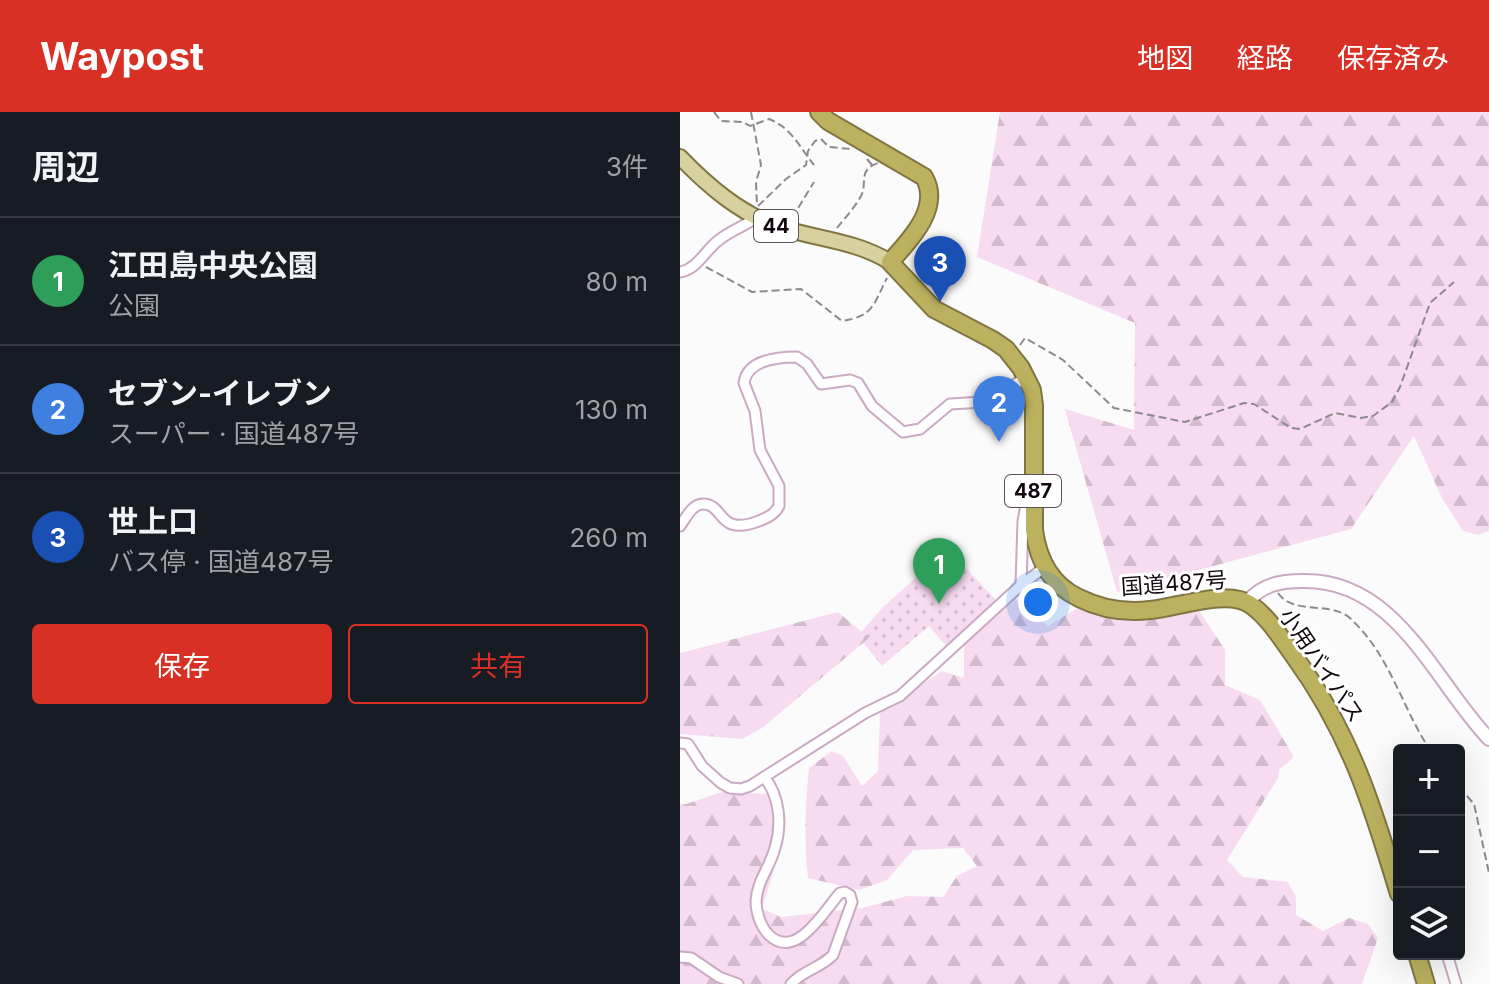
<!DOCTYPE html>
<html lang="ja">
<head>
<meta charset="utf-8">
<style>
  body { margin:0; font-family:Inter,"Noto Sans JP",sans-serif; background:#20242c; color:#f1f3f6 }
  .controls { position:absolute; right:24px; bottom:24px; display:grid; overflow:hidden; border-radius:8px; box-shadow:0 8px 32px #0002 }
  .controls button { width:72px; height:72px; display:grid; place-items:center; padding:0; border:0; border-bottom:2px solid #363941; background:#171b24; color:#f1f3f6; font:40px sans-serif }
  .you { position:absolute; left:358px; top:490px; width:28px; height:28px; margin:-20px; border:6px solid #fff; border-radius:50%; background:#1a73e8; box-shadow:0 0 0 12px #1a73e833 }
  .badge { display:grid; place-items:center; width:52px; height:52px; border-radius:50%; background:#d93025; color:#fff; font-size:26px; font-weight:700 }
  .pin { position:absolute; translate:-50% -66px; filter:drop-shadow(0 2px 4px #0008) }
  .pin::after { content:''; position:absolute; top:42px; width:28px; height:24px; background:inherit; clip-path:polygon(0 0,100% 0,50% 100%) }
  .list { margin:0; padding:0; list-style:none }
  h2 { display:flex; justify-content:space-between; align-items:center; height:104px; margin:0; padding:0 32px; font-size:34px }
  h2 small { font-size:26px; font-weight:400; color:#9ea1a6 }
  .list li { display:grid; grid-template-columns:52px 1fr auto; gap:24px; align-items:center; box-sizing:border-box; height:128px; padding:0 32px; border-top:2px solid #363941 }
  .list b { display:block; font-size:30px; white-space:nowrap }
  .list p { margin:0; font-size:26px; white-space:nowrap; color:#9ea1a6 }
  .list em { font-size:26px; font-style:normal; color:#9ea1a6 }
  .actions { display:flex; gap:16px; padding:24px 32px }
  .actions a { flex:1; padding:18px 0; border:2px solid #d93025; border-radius:8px; text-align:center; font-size:28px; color:#d93025 }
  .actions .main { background:#d93025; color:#fff }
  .icon { flex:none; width:44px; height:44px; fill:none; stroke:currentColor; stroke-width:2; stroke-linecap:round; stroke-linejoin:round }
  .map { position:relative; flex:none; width:809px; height:872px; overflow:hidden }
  header { display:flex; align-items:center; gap:48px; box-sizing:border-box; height:112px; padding:0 40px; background:#d93025; color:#fff }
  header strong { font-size:38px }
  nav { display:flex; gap:44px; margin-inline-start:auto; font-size:28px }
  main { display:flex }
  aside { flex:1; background:#171b24 }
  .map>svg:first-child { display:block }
  .grass { fill:url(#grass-dots) }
  .forest { fill:url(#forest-firs) }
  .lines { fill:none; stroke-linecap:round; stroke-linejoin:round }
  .street-casing { stroke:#c9aac2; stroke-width:13 }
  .secondary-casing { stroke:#c9aac2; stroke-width:16 }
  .primary-casing { stroke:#807643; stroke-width:18 }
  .highway-casing { stroke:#807643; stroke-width:20 }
  .path { stroke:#8e898d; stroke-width:2; stroke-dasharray:8 4; stroke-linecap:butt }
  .street { stroke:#fff; stroke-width:9 }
  .secondary { stroke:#fff; stroke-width:12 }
  .primary { stroke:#d7d09f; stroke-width:14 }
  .highway { stroke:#bcb15f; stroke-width:16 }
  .labels { text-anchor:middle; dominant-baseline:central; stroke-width:6; stroke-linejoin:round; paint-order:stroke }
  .shield { fill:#fff; stroke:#595258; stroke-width:2 }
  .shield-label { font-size:20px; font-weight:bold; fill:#120810 }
  .street-label { font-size:22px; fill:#120810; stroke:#fff }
</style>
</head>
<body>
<header>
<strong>Waypost</strong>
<nav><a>地図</a><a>経路</a><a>保存済み</a></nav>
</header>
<main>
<aside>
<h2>周辺<small>3件</small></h2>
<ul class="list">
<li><span class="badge" style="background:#2e9e5b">1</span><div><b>江田島中央公園</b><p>公園</p></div><em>80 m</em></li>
<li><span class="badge" style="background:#3f7fe0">2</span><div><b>セブン-イレブン</b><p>スーパー · 国道487号</p></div><em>130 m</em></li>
<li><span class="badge" style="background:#1a4fb4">3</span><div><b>世上口</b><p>バス停 · 国道487号</p></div><em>260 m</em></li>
</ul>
<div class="actions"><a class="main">保存</a><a>共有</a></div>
</aside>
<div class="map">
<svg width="809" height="872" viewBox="0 0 809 872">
  <defs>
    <pattern id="grass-dots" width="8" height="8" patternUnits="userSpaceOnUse" patternTransform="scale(2)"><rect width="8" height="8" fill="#f7dcf1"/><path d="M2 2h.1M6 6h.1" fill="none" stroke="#d3bbce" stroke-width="1.8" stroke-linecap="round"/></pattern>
    <pattern id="forest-firs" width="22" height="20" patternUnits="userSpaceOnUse" patternTransform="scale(2)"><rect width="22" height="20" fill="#f7dcf1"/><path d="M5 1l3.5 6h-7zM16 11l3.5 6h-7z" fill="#d3bbce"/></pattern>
  </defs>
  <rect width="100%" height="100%" fill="#fbfbfb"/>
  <!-- grass -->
  <path class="grass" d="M268,437L317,489L267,535L249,514L202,554L178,524L202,496Z"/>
  <!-- forest -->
  <g class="forest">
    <path d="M320,0H809V419L798,423L783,419L762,386L734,324L671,417L437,480L385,297L454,318L455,211L297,145Z"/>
    <path d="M335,487L368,514L401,494L454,503L520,500L545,538V573L580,588L614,645L599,658L598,666L547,748L563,765L608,770L616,785V803L643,819L669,806L688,812L698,826L682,872H0V692H6L42,680L90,682L103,700L104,724L82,797L101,805L182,796L227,784L263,785L277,764L297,754L283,736L233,738L207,768L179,778L128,766C124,728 125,694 129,656L152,639L163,644L182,674L198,659L200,601L262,559L284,566V533Z"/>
    <path d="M158,500L189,526L82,616L62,627L0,622V541Z"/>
  </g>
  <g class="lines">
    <defs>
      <g id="street">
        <path d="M0,160C18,157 25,138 39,128C51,118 66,114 78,104"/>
        <path d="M0,414C6,406 12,392 23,392C45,392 37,425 79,409C88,405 94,403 99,394V374L80,338L75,299L64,271C67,248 97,245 117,245L127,252L141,272L170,268L178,271L192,294L223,320L240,317L270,292L303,290L346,266"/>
        <path d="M341,473L365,455"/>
        <path d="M0,631L8,632L22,654L41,671L50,676L61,677L70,674L185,601L220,584L341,473L343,409L349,378"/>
        <path d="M84,665C100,684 102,713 95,736C90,755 77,769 76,789C76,801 81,815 89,823C116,849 144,799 160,781L165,780L170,783L172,790L153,843C141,856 123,858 111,872"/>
        <path d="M767,842L776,872"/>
        <path d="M0,845L11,846L39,865L58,872"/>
      </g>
      <path id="secondary" d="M567,490C583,472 601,469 623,469C716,467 754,569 809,627"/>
      <path id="primary" d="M0,45C27,73 58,100 96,114C134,127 175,128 210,150"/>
      <g id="highway">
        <path d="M139,0L148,9L244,65C262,96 229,129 210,150L254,197L313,228L326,237L341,256L352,278L354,293V418C358,448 371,473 399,486C421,497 445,501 470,498C496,496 548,476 571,493C589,506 601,526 614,544C670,621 692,692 719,782"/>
        <path d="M737,842L746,872"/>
      </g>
    </defs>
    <!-- street casing -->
    <use href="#street" class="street-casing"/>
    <!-- secondary casing -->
    <use href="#secondary" class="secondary-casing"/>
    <!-- primary casing -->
    <use href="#primary" class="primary-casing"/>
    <!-- highway casing -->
    <use href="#highway" class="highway-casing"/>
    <!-- path -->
    <g class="path">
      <path d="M34,0L41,9L63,10L70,14L89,7C112,16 120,36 134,53"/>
      <path d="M71,0L81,53L76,70L77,94"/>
      <path d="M187,47L192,53"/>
      <path d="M78,94L106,67L126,53L128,39L135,29L141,27L149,35L171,37"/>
      <path d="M112,106L134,70"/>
      <path d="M157,116C165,106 175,95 181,84C188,71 177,58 198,51"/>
      <path d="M26,155L72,180L121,177L162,209C194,204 193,193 207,166"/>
      <path d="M340,233L345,226L383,248L434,296L505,310L564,291L574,292L611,316L620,317L655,301L681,306L693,304L712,290L720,275L750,191L774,170"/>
      <path d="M598,481C614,504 651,488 671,507C711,545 721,594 750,638"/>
      <path d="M779,675L794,692L809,761"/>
    </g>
    <!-- street -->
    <use href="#street" class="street"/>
    <!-- secondary -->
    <use href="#secondary" class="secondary"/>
    <!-- primary -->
    <use href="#primary" class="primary"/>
    <!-- highway -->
    <use href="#highway" class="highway"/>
  </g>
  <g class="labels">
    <!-- shield labels -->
    <g class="shield">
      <rect x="74" y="98" width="44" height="32" rx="6"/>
      <rect x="325" y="363" width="56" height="32" rx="6"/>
    </g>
    <g class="shield-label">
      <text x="96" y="114">44</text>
      <text x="353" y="379">487</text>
    </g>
    <!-- street labels -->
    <g class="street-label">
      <text transform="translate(494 471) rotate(-4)">国道487号</text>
      <text transform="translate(642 553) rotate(56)">小用バイパス</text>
    </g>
  </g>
</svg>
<div class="controls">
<button>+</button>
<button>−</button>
<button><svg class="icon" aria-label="layers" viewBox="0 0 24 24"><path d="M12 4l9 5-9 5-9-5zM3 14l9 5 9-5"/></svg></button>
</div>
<div class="you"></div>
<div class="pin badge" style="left:259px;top:492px;background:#2e9e5b">1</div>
<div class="pin badge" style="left:319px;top:330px;background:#3f7fe0">2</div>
<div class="pin badge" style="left:260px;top:190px;background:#1a4fb4">3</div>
</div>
</main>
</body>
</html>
